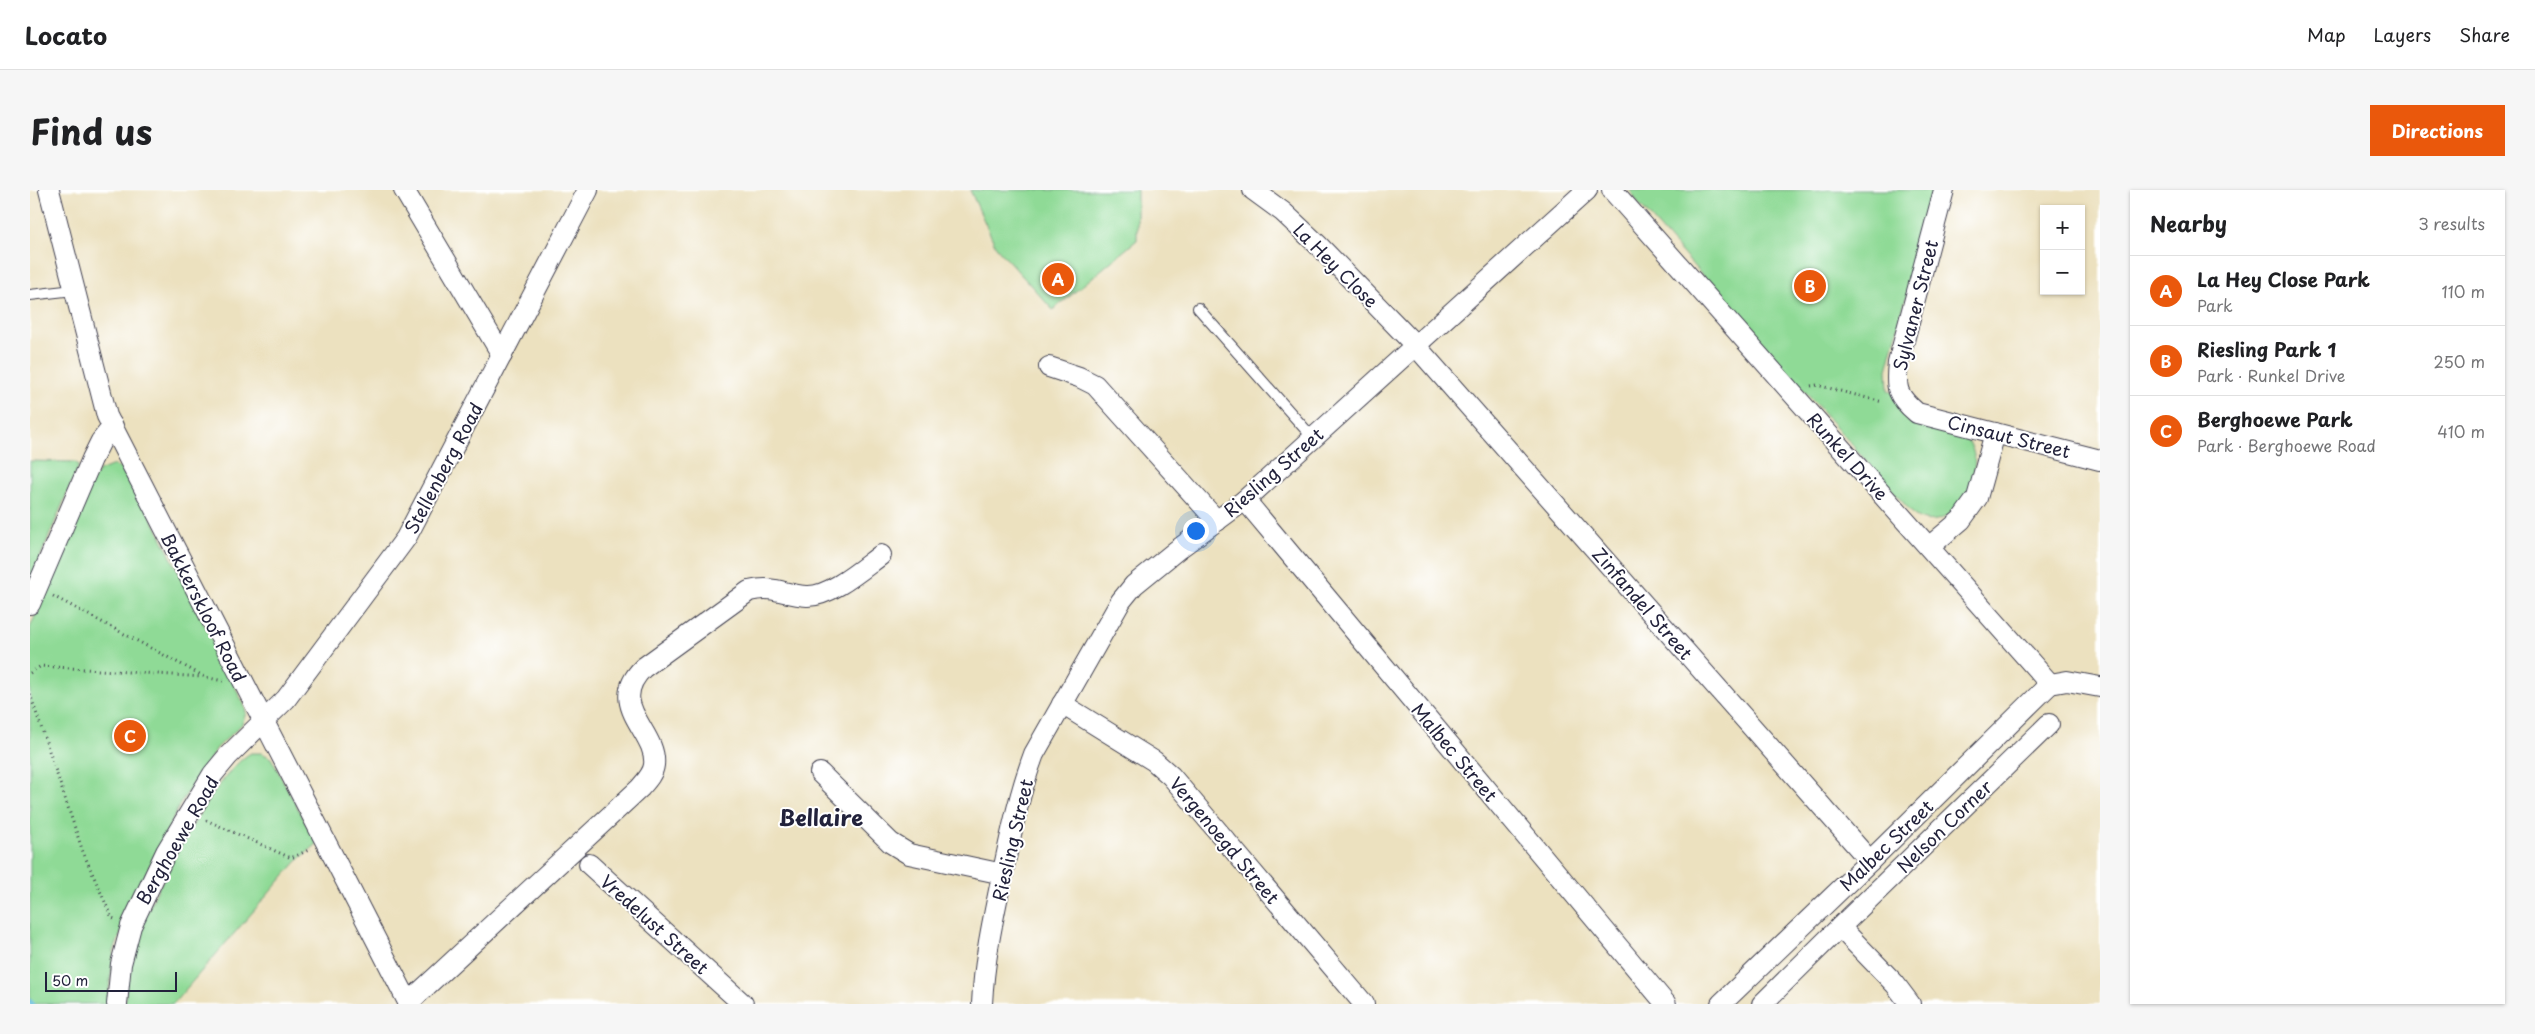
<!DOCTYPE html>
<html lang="en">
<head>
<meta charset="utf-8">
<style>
  body { margin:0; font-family:"Playpen Sans",sans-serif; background:#f6f6f6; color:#202124 }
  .controls { position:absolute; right:15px; top:15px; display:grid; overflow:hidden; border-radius:0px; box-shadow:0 1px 4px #0004 }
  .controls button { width:45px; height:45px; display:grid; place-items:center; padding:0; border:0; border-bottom:1px solid #e0e0e0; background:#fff; color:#202124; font:25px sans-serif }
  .scale { position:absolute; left:15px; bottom:12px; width:132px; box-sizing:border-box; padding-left:5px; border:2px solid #22223b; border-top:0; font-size:14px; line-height:18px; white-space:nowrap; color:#22223b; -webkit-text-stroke:4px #fff; paint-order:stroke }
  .you { position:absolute; left:1165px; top:340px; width:18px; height:18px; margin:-12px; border:4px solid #fff; border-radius:50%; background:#1a73e8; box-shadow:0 0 0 8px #1a73e833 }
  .badge { display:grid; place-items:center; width:32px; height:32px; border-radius:50%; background:#ea580c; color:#fff; font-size:16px; font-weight:700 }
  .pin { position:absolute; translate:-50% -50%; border:2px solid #fff; box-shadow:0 1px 5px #0006 }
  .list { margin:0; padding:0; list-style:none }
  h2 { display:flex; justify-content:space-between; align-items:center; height:65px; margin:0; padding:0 20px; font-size:21px }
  h2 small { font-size:16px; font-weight:400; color:#757577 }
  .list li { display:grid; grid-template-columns:32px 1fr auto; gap:15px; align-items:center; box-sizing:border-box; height:70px; padding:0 20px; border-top:1px solid #e0e0e0 }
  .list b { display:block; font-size:19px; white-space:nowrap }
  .list p { margin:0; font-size:16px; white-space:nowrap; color:#757577 }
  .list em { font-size:16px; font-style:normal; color:#757577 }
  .map { position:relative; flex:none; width:2070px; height:814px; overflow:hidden; border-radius:0px }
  header { display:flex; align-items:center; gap:30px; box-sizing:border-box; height:70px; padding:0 25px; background:#fff; border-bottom:1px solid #e0e0e0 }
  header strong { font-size:24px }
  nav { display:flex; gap:28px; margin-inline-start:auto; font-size:18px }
  .intro { display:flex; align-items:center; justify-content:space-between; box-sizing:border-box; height:120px; padding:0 30px }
  h1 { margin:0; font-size:35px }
  .button { padding:12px 22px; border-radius:0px; background:#ea580c; color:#fff; font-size:18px; font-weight:700 }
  main { display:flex; gap:30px; padding:0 30px }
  aside { flex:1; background:#fff; border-radius:0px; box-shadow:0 1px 4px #0004 }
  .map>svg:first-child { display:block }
  .green { fill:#8fda96; stroke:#587e68 }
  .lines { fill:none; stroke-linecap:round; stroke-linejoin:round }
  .stream { stroke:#5bb9d9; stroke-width:5.5 }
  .service-casing { stroke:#403f4f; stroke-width:12 }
  .minor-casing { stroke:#403f4f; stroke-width:22 }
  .path { stroke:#403f4f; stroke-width:3; stroke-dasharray:1 4; stroke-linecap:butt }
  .service { stroke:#fff; stroke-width:10 }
  .minor { stroke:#fff; stroke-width:20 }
  .labels { text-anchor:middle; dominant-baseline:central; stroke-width:4; stroke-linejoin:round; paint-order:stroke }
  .street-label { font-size:18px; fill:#22223b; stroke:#fff }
  .district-label { font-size:22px; font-weight:bold; fill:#22223b; stroke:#fff }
</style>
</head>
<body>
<header>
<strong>Locato</strong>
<nav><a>Map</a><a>Layers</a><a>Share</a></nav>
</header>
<div class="intro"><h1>Find us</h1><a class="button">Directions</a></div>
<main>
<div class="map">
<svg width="2070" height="814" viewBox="0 0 2070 814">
  <rect width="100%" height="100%" fill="#fff"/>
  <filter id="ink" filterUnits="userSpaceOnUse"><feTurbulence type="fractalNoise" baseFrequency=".02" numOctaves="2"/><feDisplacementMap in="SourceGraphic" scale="10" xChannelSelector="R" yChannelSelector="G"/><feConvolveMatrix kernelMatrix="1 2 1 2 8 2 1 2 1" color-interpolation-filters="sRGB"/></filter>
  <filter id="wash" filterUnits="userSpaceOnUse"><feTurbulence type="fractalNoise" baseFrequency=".0096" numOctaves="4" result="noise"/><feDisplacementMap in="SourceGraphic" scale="20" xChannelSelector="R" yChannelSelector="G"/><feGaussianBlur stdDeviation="1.12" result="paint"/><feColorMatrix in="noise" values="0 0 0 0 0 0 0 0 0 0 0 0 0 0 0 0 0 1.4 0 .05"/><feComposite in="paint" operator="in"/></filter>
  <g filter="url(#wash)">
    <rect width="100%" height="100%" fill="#ece1bf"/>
    <!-- green -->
    <g class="green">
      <path d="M940,0H1107V50L1023,120L966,57Z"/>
      <path d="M1600,0H1904L1857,180L1858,200L1934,246C1964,274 1925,350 1885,326L1607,12Z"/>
      <path d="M0,271L45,272L49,275L0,391Z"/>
      <path d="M84,275L100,284L215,517L216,523L212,534L187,558L151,612L108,700L84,761L77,814H0V438L62,291L69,281Z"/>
      <path d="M221,563H232L241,568L287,654L266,672L143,814H95C96,798 96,780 100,765C112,723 184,582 221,563Z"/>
    </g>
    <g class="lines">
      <!-- stream -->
      <path class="stream" d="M0,812L2,814"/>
    </g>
  </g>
  <g filter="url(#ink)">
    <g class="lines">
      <defs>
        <g id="service">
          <path d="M0,105L44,100"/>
          <path d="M1168,118L1283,248"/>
        </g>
        <g id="minor">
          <path d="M19,0L77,226L379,814"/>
          <path d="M374,0L472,165"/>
          <path d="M1223,0L1253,22L1287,54L1385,155L1840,671"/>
          <path d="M1582,0L2020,494L2037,491L2070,497"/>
          <path d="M1914,0L1868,173C1865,199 1867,206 1887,223L2070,270"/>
          <path d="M1019,177L1049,187L1065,195L1187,331"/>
          <path d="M1215,310L1636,814"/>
          <path d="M1899,357L1931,330L1947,308L1965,243"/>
          <path d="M0,414L62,269L71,251L83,236"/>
          <path d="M1032,514L1124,571L1141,586L1334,814"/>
          <path d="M790,583L861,653L879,664L973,684"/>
          <path d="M559,674L713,814"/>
          <path d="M1810,737L2019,534"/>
          <path d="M378,813L610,598C616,591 623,584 624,575C628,541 575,516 613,478L719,401C746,395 754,405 777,406C800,407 833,378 851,365"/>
          <path d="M87,814L91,774L101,736L136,662L183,584L198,566L256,509L376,348L558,0"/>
          <path d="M952,814C954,770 963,729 972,686C981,644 989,604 1004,564L1091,411L1104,395L1147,360L1215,310L1557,0"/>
          <path d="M1691,814L1840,671L2020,494"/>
          <path d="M1732,814L1810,737L1865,794L1880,814"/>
        </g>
      </defs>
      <!-- service casing -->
      <use href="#service" class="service-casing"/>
      <!-- minor casing -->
      <use href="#minor" class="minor-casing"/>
      <!-- path -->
      <g class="path">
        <path d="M1781,196L1787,195L1853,212"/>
        <path d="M23,406L175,487L193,491"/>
        <path d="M0,483L11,476L172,487"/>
        <path d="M0,504L53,662L82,728L85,729"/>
        <path d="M176,630L261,668L281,659"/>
      </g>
      <!-- service -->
      <use href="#service" class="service"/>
      <!-- minor -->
      <use href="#minor" class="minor"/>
    </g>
  </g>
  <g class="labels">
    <!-- street labels -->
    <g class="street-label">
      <text transform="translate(1306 75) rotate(45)">La Hey Close</text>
      <text transform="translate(1885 115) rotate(-76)">Sylvaner Street</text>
      <text transform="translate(1979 246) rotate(14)">Cinsaut Street</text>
      <text transform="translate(1818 266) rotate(48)">Runkel Drive</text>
      <text transform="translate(413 278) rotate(-62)">Stellenberg Road</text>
      <text transform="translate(1243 282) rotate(-41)">Riesling Street</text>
      <text transform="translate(1613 413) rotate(49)">Zinfandel Street</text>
      <text transform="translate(174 417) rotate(63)">Bakkerskloof Road</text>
      <text transform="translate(1425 562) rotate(50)">Malbec Street</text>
      <text transform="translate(1914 636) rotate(-44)">Nelson Corner</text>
      <text transform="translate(147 650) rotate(-60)">Berghoewe Road</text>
      <text transform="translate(982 650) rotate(-77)">Riesling Street</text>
      <text transform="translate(1195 650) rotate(50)">Vergenoegd Street</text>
      <text transform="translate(1856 655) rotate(-44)">Malbec Street</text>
      <text transform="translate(625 734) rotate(42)">Vredelust Street</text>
    </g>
    <!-- district labels -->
    <g class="district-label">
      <text x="791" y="626">Bellaire</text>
    </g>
  </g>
</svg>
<div class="controls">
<button>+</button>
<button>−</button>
</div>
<div class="scale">50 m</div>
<div class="you"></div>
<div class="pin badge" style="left:1028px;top:89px">A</div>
<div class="pin badge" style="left:1780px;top:96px">B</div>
<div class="pin badge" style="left:100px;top:546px">C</div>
</div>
<aside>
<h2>Nearby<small>3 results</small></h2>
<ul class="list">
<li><span class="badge">A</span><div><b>La Hey Close Park</b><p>Park</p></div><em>110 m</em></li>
<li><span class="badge">B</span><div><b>Riesling Park 1</b><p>Park · Runkel Drive</p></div><em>250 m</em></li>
<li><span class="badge">C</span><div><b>Berghoewe Park</b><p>Park · Berghoewe Road</p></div><em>410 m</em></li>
</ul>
</aside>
</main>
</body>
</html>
